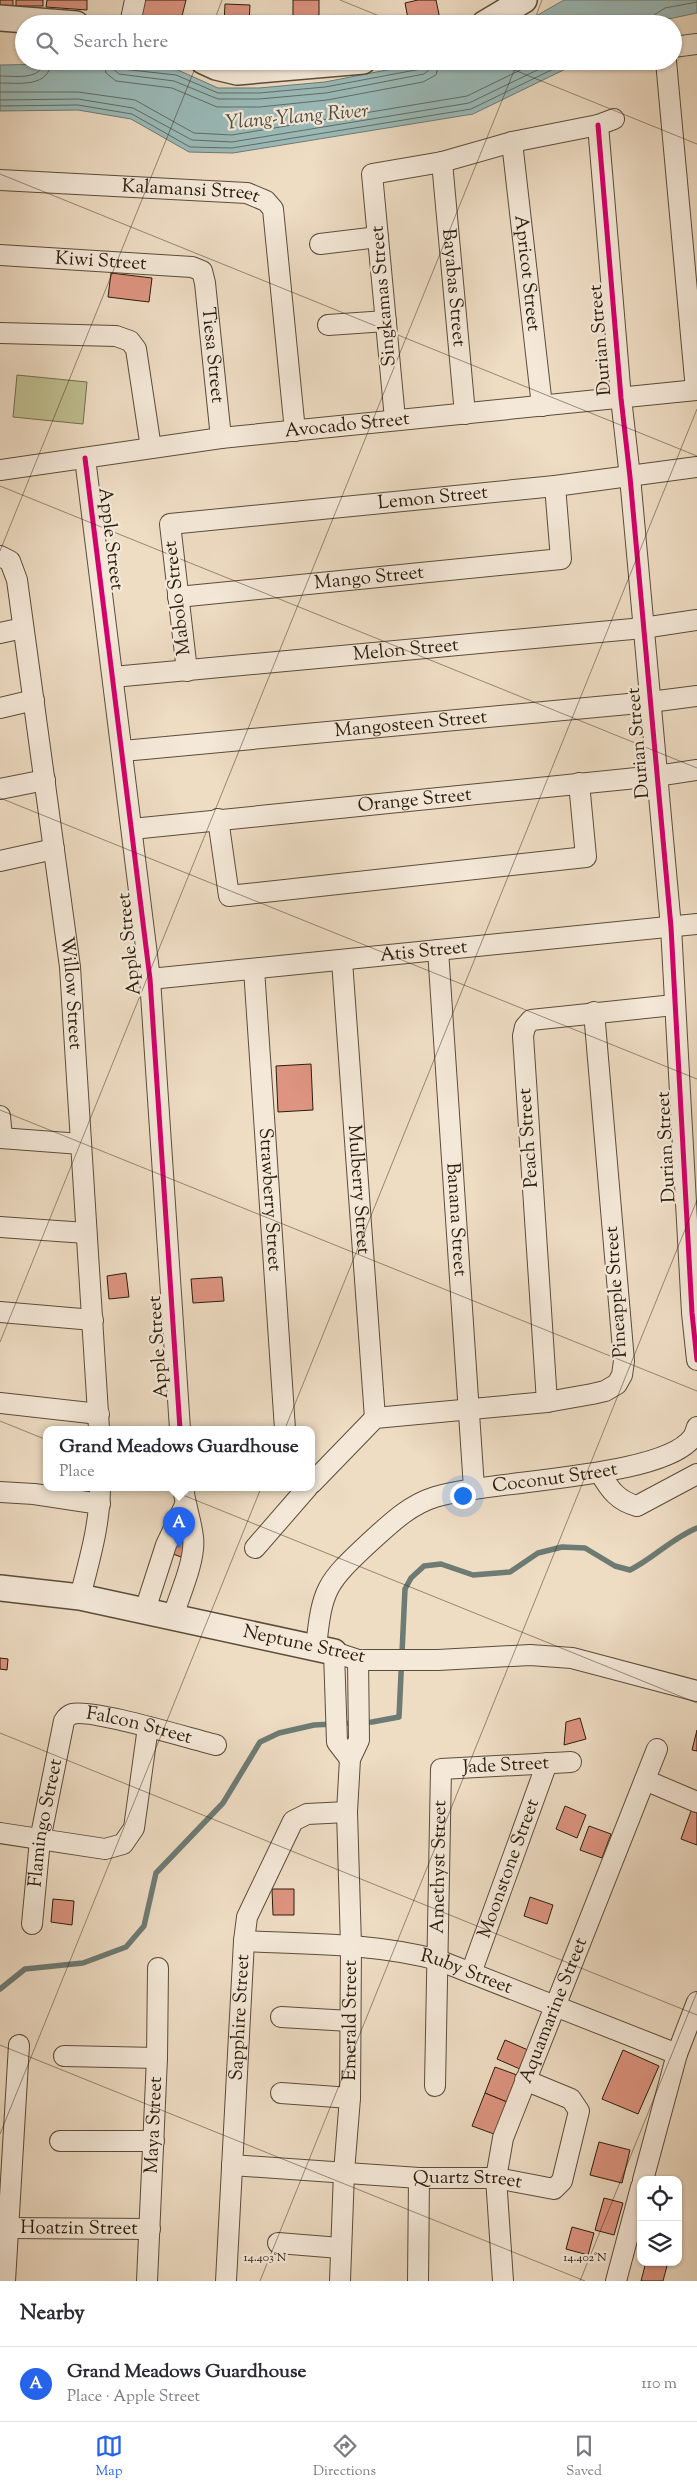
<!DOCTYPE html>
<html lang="en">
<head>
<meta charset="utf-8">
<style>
  body { margin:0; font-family:"Sorts Mill Goudy",serif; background:#f7f7f7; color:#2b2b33 }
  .controls { position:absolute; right:15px; bottom:15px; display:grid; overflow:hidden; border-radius:10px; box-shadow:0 1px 4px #0004 }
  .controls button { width:45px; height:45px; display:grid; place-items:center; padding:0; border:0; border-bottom:1px solid #e1e1e2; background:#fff; color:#2b2b33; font:25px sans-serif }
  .you { position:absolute; left:462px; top:1495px; width:18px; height:18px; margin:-12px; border:4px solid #fff; border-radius:50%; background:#1a73e8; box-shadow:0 0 0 8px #1a73e833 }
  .badge { display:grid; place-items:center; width:32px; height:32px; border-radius:50%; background:#2563eb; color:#fff; font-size:16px; font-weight:700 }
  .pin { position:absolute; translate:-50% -41px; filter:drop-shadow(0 1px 2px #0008) }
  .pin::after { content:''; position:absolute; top:26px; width:18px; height:15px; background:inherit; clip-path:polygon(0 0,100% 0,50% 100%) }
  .popup { position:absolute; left:43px; top:1426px; width:272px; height:65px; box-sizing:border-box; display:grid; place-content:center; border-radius:10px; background:#fff; filter:drop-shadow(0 1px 4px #0005); font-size:16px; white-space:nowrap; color:#7c7c81 }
  .popup b { font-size:19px; color:#2b2b33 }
  .popup::after { content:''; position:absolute; left:50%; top:100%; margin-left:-10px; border:10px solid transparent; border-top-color:#fff }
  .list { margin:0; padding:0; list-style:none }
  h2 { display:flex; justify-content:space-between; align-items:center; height:65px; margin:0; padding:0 20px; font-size:21px }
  h2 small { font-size:16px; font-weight:400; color:#7c7c81 }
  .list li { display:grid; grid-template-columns:32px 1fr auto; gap:15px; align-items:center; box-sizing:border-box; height:75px; padding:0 20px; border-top:1px solid #e1e1e2 }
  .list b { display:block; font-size:19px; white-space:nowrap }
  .list p { margin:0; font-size:16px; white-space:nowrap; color:#7c7c81 }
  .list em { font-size:16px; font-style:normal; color:#7c7c81 }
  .icon { flex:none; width:28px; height:28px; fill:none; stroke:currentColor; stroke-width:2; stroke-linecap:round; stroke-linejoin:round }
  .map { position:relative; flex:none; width:697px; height:2281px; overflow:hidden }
  .search { position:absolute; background:#fff; box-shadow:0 1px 4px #0004; left:15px; right:15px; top:15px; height:55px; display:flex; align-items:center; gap:12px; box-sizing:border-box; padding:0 18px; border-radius:28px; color:#7c7c81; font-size:19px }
  .sheet { height:140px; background:#fff }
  nav { display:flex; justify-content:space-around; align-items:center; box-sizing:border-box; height:70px; border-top:1px solid #e1e1e2; background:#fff; font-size:14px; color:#7c7c81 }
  nav a { display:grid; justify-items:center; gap:2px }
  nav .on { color:#2563eb }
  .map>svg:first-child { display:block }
  .green { fill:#bfbf8f; stroke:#746e4e }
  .water { fill:#9abab8; stroke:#6d7b74 }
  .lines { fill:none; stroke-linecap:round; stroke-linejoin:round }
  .shore { stroke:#626c62; stroke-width:1 }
  .stream { stroke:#6d7b74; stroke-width:5.5 }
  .building { fill:#dd9480; stroke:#2a1d0d }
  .minor-casing { stroke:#5b4d3a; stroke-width:22 }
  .tertiary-casing { stroke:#5b4d3a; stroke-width:28 }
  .minor { stroke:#f4e8d8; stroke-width:20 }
  .tertiary { stroke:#f4e8d8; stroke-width:25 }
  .cycleway-casing { stroke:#f4e8d8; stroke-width:8 }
  .cycleway { stroke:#d6006c; stroke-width:5 }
  .ticks { fill:none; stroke:#2a1d0d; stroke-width:1; stroke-opacity:0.45 }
  .labels { text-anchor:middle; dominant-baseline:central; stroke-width:4.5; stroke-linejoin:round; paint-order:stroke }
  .street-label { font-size:19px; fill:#2a1d0d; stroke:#f4e8d8 }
  .water-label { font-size:20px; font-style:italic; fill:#4c4c40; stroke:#f4e8d8 }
  .ticks-label { font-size:12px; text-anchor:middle; fill:#2a1d0d; stroke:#f4e8d8; stroke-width:4.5; stroke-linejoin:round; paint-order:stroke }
</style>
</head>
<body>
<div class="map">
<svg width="697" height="2281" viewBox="0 0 697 2281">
  <rect width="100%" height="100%" fill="#eedcc3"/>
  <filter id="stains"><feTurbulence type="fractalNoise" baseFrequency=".004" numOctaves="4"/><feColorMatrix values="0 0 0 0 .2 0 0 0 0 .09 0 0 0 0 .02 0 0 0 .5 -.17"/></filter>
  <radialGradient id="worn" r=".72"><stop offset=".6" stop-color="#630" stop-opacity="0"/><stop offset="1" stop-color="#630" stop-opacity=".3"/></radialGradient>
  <!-- green -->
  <path class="green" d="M17,375L87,382L83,424L13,417Z"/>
  <!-- water -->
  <g class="water">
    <path d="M564,0H697V13L668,19L659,24H522Z"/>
    <path d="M433,61H582L473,114L233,153L189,152L131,119L78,110L0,111V65L115,63L178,70L218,88H259L325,82Z"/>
  </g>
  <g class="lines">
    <!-- shore -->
    <g class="shore">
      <path d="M652,24L654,15L665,8L697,2"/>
      <path d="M104,61L106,73L116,81L172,88L217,107H260L327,100L423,82L436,75L440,61"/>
      <path d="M111,61L113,69L119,74L174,81L218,99H259L326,93L424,74L430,69L432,61"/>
      <path d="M117,61L122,69L176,75L218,93H259L325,87L421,69L425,66L426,61"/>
      <path d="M0,76C14,76 42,81 44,61"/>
      <path d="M0,83C19,83 50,88 51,61"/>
      <path d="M0,92H78L135,100L194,133L232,135L467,96L539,61"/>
      <path d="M0,100L78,99L133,108L192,140L232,142L469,103L556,61"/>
      <path d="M0,106L78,105L132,114L190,147L232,148L471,109L570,61"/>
    </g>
    <!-- stream -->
    <path class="stream" d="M0,1989L25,1969L83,1963L126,1947L144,1926L156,1873L223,1803L260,1742L279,1733L314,1725L372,1722L399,1717L405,1589L411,1578L424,1566L441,1564L473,1575L510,1572L538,1553L562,1547L585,1548L615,1566L630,1570C654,1558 672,1538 697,1528"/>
  </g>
  <!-- building -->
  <g class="building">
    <rect x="0" y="0" width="13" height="8"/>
    <rect x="16" y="0" width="27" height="6"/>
    <path d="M47,0H87V10L46,7Z"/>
    <path d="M138,0H186L180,24H160L134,18Z"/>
    <rect x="293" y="0" width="26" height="24"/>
    <path d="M418,0H436L441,24H409L405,3Z"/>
    <path d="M225,4L250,5L249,24H224Z"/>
    <path d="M398,16V24H376L375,18Z"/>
    <path d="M111,273L152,278L149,302L108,297Z"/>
    <path d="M311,1064L313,1110L278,1112L276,1066Z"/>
    <path d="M126,1273L129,1297L109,1299L107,1276Z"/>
    <path d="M222,1277L224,1301L193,1303L191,1279Z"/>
    <path d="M174,1540L188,1544L184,1558L170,1553Z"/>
    <path d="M0,1658L8,1659L7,1670L0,1669Z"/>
    <path d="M580,1718L586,1739L564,1745L566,1722Z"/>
    <path d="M697,1730V1751L692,1750Z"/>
    <path d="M565,1806L586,1815L577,1838L556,1829Z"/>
    <path d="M691,1811L697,1813V1845L681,1839Z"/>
    <path d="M589,1826L611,1834L602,1858L580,1850Z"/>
    <path d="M272,1889H294V1915H273Z"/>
    <path d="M530,1897L553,1905L547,1924L524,1916Z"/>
    <path d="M53,1899L74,1901L72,1925L51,1922Z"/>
    <path d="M505,2040L528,2050L520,2069L497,2059Z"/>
    <path d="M623,2050L659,2066L638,2114L602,2099Z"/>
    <path d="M495,2067L517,2075L507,2102L485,2093Z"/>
    <path d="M485,2093L507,2102L494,2134L472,2126Z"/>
    <path d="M599,2142L630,2150L622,2183L590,2175Z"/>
    <path d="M604,2198L623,2203L614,2235L595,2230Z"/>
    <path d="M572,2227L594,2233L588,2255L566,2249Z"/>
    <path d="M646,2262H668L663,2281H641Z"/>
  </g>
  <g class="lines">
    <defs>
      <g id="minor">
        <path d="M130,24L135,0"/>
        <path d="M673,47L697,44"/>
        <path d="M666,61L696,390"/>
        <path d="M598,125L621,398L630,477L671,927L692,1313L697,1360"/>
        <path id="s1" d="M512,142L542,406"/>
        <path id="s2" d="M442,162L465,414"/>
        <path id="s3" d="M0,180L247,193L266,201L273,209L295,431"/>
        <path d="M320,244L378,237"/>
        <path id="s4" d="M0,255L192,267L202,271L205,283L221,438"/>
        <path d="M328,325L386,321"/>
        <path d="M0,333L116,336L130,341L136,349L151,448"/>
        <path d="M395,419L372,174L442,162L512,142L598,125L614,119"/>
        <path d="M85,458L150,979L180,1429"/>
        <path id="s5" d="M0,470L221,438L697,390"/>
        <path id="s6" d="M0,556L10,561L17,580L70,967L99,1429"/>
        <path id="s7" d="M178,597L561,559L555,486"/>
        <path d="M0,633L23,628"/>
        <path id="s8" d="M187,671L170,524L555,486L697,467"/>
        <path id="s9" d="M113,677L643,628L697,620"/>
        <path d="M0,708L34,700"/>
        <path id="s10" d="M123,751L650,702L697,696"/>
        <path d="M0,789L45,780"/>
        <path d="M218,819L229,896L586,857L579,783"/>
        <path id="s11" d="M132,829L656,776L697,770"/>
        <path d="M0,861L54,849"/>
        <path id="s12" d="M438,950L474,1488"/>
        <path id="s13" d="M342,961L375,1418"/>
        <path id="s14" d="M254,969L285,1429"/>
        <path id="s15" d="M150,979L697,924"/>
        <path d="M0,1116L2,1138"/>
        <path d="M0,1138L81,1144"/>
        <path d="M0,1227L86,1233"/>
        <path d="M0,1312L93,1320"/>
        <path d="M547,1402L523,1036L525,1027L531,1020L674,1005"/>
        <path d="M0,1403L99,1414"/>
        <path d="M600,1473C610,1490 618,1501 637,1506L697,1474"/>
        <path d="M312,1483L375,1418L547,1402L592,1394L605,1391L617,1384L622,1375L624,1361L594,1012"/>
        <path d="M0,1492L34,1494L100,1504"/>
        <path d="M255,1548L308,1487"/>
        <path d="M80,1597C89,1561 100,1525 100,1487"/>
        <path d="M145,1610L166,1545L185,1505"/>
        <path d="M173,1616C180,1594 196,1559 193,1537C191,1520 185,1504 183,1487"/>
        <path id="s16" d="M316,1648C322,1588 326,1583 370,1542C390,1524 409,1505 435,1497C487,1480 664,1479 693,1437C695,1434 696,1430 697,1427"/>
        <path d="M350,1759L337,1742L334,1652L358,1660H438L530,1655L572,1658L697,1691"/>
        <path d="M645,1780L697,1802"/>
        <path d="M0,1833L105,1849L123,1844L134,1828L148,1727"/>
        <path id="s17" d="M32,1924L40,1840L64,1721C66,1718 69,1715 72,1714C91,1708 191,1739 216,1745"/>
        <path id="s18" d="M244,1941C308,1944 376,1943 438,1960L677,2054"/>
        <path id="s19" d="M471,1973L547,1763"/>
        <path d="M281,2017L350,2021"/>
        <path d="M64,2056L157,2058"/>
        <path id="s20" d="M435,2086L441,1769L571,1762"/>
        <path d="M281,2093L350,2098"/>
        <path d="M60,2141H154"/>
        <path id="s21" d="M232,2165L419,2178H496L554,2189L562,2181L579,2111L571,2099L525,2080"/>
        <path d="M643,2180L677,2054L697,2002"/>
        <path id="s22" d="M8,2228L150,2229"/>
        <path d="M278,2243L340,2248"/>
        <path d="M5,2281L19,2045"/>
        <path id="s23" d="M147,2281L157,2058L158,1968"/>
        <path id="s24" d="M226,2281L244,1941L247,1917L293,1821L307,1814L347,1812"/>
        <path id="s25" d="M340,2281L344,2172L350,2098L351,1946L347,1812L350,1759L359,1740L358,1660"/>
        <path d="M418,2281L419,2178"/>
        <path id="s26" d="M503,2281L496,2178L503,2138L657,1749"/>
        <path d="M616,2281L641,2187"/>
      </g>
      <g id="tertiary">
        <path d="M0,18L76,24"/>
        <path d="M484,24L524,0"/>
        <path d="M203,61L216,67L237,72L363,61"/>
        <path d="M0,1588L80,1597L334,1652"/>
      </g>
    </defs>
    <!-- minor casing -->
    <use href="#minor" class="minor-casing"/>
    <!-- tertiary casing -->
    <use href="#tertiary" class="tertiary-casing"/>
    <!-- minor -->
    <use href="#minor" class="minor"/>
    <!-- tertiary -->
    <use href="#tertiary" class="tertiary"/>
    <defs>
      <g id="cycleway">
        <path d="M598,125L621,398L630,477L671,927L692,1313L697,1360"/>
        <path d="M85,458L150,979L180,1429"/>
      </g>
    </defs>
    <!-- cycleway casing -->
    <use href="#cycleway" class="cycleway-casing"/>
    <!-- cycleway -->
    <use href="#cycleway" class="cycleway"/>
  </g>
  <!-- ticks -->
  <path class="ticks" d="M340,0L399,24M213,24L222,0M533,24L542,0M492,61L697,144M0,174L697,456M0,486L697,768M0,551L198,61M0,798L697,1079M0,1110L697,1391M0,1342L518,61M0,1421L697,1703M0,1733L697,2015M0,2045L585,2281M0,2134L697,409M260,2281L697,1200M580,2281L697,1992"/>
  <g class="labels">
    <!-- street labels -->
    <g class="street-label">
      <text stroke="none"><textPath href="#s3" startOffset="191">Kalamansi Street</textPath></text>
      <text stroke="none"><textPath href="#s4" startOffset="101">Kiwi Street</textPath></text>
      <text stroke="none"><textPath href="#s1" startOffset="132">Apricot Street</textPath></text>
      <text stroke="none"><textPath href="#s2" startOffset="126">Bayabas Street</textPath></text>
      <text transform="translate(384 296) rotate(-95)">Singkamas Street</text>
      <text transform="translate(601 340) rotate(-95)">Durian Street</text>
      <text stroke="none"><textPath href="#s4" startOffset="288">Tiesa Street</textPath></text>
      <text stroke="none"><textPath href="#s5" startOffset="350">Avocado Street</textPath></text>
      <text stroke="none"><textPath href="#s8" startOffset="412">Lemon Street</textPath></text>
      <text transform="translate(110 539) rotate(83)">Apple Street</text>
      <text stroke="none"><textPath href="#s7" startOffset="192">Mango Street</textPath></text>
      <text transform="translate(178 598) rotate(-97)">Mabolo Street</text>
      <text stroke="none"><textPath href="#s9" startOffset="294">Melon Street</textPath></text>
      <text stroke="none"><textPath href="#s10" startOffset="289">Mangosteen Street</textPath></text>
      <text transform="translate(639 743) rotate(-95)">Durian Street</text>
      <text stroke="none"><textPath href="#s11" startOffset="284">Orange Street</textPath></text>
      <text transform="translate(130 944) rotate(-96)">Apple Street</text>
      <text stroke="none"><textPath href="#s15" startOffset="275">Atis Street</textPath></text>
      <text stroke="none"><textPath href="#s6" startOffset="448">Willow Street</textPath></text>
      <text transform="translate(529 1138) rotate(-94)">Peach Street</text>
      <text transform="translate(667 1147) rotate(-93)">Durian Street</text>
      <text stroke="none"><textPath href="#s13" startOffset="229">Mulberry Street</textPath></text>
      <text stroke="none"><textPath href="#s14" startOffset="231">Strawberry Street</textPath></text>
      <text stroke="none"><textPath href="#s12" startOffset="270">Banana Street</textPath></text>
      <text transform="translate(617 1292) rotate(-94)">Pineapple Street</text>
      <text transform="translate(159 1347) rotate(-94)">Apple Street</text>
      <text stroke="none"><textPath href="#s16" startOffset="325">Coconut Street</textPath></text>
      <text transform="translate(304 1645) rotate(12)">Neptune Street</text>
      <text stroke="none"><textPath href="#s17" startOffset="285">Falcon Street</textPath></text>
      <text stroke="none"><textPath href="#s20" startOffset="382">Jade Street</textPath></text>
      <text stroke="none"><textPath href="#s17" startOffset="102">Flamingo Street</textPath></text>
      <text stroke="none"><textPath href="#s20" startOffset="219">Amethyst Street</textPath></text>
      <text stroke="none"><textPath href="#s19" startOffset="111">Moonstone Street</textPath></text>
      <text stroke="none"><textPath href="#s18" startOffset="226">Ruby Street</textPath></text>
      <text stroke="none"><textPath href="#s26" startOffset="281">Aquamarine Street</textPath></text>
      <text stroke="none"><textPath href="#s24" startOffset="264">Sapphire Street</textPath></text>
      <text stroke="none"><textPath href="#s25" startOffset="261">Emerald Street</textPath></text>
      <text stroke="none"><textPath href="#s23" startOffset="156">Maya Street</textPath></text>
      <text stroke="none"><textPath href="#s21" startOffset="236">Quartz Street</textPath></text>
      <text stroke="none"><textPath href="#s22" startOffset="71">Hoatzin Street</textPath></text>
    </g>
    <!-- water labels -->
    <g class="water-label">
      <text transform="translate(297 118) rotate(-5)">Ylang-Ylang River</text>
    </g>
  </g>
  <g class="ticks-label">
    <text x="265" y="2261">14.403°N</text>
    <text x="585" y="2261">14.402°N</text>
  </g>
  <rect width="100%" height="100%" filter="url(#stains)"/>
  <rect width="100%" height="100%" fill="url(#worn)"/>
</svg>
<div class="controls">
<button><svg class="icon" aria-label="locate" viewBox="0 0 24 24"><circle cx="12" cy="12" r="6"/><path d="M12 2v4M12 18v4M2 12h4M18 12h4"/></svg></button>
<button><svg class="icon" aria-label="layers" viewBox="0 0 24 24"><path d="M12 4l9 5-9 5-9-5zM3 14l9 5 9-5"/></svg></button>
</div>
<div class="you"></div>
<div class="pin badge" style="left:179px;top:1548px">A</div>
<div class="popup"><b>Grand Meadows Guardhouse</b>Place</div>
<div class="search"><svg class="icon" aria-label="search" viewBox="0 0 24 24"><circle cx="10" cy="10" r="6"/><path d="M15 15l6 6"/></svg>Search here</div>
</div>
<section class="sheet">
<h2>Nearby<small></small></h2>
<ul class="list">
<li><span class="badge">A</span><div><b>Grand Meadows Guardhouse</b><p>Place · Apple Street</p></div><em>110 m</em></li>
</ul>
</section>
<nav>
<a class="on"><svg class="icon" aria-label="map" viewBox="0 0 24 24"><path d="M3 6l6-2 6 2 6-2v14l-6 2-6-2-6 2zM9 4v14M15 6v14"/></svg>Map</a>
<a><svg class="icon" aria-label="directions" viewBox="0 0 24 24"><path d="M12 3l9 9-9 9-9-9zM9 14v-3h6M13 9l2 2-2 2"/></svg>Directions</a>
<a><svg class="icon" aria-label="saved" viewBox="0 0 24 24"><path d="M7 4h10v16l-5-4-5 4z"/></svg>Saved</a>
</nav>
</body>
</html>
